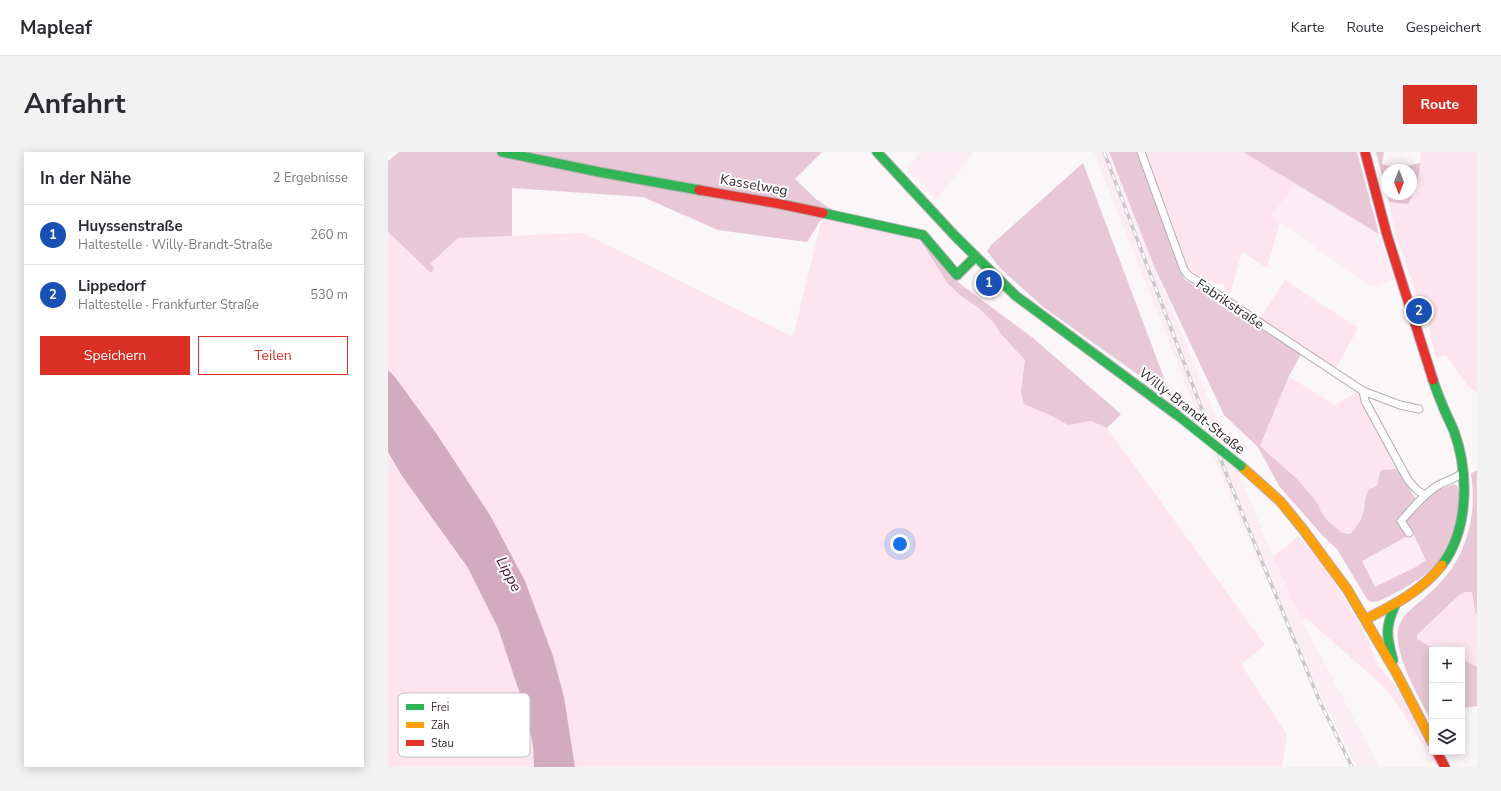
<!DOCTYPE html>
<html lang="de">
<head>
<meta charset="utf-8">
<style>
  body { margin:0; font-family:"Nunito Sans",sans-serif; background:#f2f2f3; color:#2b2b33 }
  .controls { position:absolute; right:12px; bottom:12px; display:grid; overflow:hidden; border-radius:0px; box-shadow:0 2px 10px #0003 }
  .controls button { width:36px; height:36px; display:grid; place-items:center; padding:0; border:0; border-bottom:1px solid #e1e1e2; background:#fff; color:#2b2b33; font:20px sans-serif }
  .compass { position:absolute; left:993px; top:12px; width:36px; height:36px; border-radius:50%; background:#fff; box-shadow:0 2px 10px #0003; rotate:180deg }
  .you { position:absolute; left:512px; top:392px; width:14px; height:14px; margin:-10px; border:3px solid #fff; border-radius:50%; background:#1a73e8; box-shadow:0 0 0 6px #1a73e833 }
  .badge { display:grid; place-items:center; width:26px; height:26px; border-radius:50%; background:#d93025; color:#fff; font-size:13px; font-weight:700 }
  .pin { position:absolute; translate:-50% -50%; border:2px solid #fff; box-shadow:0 1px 4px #0006 }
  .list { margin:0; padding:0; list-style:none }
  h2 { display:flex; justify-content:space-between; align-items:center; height:52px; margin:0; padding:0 16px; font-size:17px }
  h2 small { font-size:13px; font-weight:400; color:#7c7c81 }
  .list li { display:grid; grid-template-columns:26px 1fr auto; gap:12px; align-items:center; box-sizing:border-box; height:60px; padding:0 16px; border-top:1px solid #e1e1e2 }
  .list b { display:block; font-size:15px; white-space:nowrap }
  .list p { margin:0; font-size:13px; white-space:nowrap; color:#7c7c81 }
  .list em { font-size:13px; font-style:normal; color:#7c7c81 }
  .actions { display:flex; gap:8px; padding:12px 16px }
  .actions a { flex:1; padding:9px 0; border:1px solid #d93025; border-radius:0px; text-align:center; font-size:14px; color:#d93025 }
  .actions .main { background:#d93025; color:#fff }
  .icon { flex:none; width:22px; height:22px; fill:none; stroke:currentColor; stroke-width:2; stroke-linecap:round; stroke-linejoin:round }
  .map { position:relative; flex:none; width:1089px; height:615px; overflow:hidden; border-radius:0px }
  header { display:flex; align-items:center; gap:24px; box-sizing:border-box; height:56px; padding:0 20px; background:#fff; border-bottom:1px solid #e1e1e2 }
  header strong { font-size:19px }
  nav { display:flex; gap:22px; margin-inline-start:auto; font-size:14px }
  .intro { display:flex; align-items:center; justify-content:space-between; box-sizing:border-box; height:96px; padding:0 24px }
  h1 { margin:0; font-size:28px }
  .button { padding:10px 18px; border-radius:0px; background:#d93025; color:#fff; font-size:14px; font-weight:700 }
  main { display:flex; gap:24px; padding:0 24px }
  aside { flex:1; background:#fff; border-radius:0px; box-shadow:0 2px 10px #0003 }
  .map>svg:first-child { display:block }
  .built { fill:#fcecf3 }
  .green { fill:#fde4ef }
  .forest { fill:#e8c7d6; fill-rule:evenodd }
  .water { fill:#d3abbe }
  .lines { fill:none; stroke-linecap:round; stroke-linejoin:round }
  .street-casing { stroke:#b5adb1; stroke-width:9 }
  .fast-casing { stroke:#b5adb1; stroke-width:11 }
  .slow-casing { stroke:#b5adb1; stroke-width:11 }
  .jam-casing { stroke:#b5adb1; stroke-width:11 }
  .street { stroke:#fefefe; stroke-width:7 }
  .fast { stroke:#30b455; stroke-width:9 }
  .slow { stroke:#ff9f0a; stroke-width:9 }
  .jam { stroke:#e5322d; stroke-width:9 }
  .rail-casing { stroke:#cbc9ca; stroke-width:3.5 }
  .rail { stroke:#fff; stroke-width:2; stroke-dasharray:6; stroke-linecap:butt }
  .fast-bridge-casing { stroke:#d5d1d3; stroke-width:11; stroke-linecap:butt }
  .fast-bridge { stroke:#30b455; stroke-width:9 }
  .labels { text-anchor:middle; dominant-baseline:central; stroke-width:4; stroke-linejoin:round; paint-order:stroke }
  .street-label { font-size:14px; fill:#362a30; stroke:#fff }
  .water-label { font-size:15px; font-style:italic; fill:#511035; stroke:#fff }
  .key { fill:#fff; stroke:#c3bfc1; stroke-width:1 }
  .key-label { font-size:11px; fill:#362a30 }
</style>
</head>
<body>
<header>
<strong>Mapleaf</strong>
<nav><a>Karte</a><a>Route</a><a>Gespeichert</a></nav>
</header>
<div class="intro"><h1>Anfahrt</h1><a class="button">Route</a></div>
<main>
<aside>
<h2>In der Nähe<small>2 Ergebnisse</small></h2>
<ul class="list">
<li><span class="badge" style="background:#1a4fb4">1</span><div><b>Huyssenstraße</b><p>Haltestelle · Willy-Brandt-Straße</p></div><em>260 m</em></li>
<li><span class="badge" style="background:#1a4fb4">2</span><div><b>Lippedorf</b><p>Haltestelle · Frankfurter Straße</p></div><em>530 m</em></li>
</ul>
<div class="actions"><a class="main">Speichern</a><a>Teilen</a></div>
</aside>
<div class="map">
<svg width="1089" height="615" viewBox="0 0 1089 615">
  <rect width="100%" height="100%" fill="#fbf6f8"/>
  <!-- built -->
  <g class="built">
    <path d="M533,0H585L572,19L548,47L518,16Z"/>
    <path d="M706,0H720L885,405L914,468L991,615H969L929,538L887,447L845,352Z"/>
    <path d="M908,32L991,82L1007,127L984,136L882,63Z"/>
    <path d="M1025,381L1038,408L1028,415L987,436L974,409Z"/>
  </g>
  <!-- green -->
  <g class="green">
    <path d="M756,0H855L908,32L883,63L892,70L879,116L854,100L841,145L835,141L837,137L836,132H827L799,116Z"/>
    <path d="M1033,0H1089V241L1079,233L1058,203L1048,206L1037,158L1029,143L1007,80L1001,50L1020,52C1031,33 1031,21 1033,0Z"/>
    <path d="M434,66L531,86L560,132L573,144L591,156L606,171L612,181L637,208L634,231L662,263L680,273L703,269L719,276L877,493L853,512L899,583L894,615H187L176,545L165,504L137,429L102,363L48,281L7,225L0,218V80L43,121L42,112L70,86L195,81L405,185Z"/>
    <path d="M897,128L970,176L947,218L872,166Z"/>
    <path d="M901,224L946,253L969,240L1010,317L993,318L990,321V331L978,346L975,359L971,370L967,378L962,382L954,381L941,370L933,360L929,350L908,326L872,295Z"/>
    <path d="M0,300L14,324L80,416L110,476L138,560L145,594L146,615H0Z"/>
    <path d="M911,384L943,425L976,479L991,515L1008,535L1050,612L1048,613L1008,550L994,533L918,466L914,468L885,405Z"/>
    <path d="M1077,440H1084L1087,460L1089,462V515L1074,507V498H1048L1029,487V483C1034,479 1039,475 1043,470C1054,459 1063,446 1077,440Z"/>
  </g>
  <!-- forest -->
  <g class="forest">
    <path d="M11,0H434L407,27L429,48L449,61L447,63L434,66L419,90L330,78L255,45L124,36V84L70,86L42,112L46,116L43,121L0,80V9Z"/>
    <path d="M721,0H750L796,127L913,202L901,224L872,294L908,326L929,350L933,360L941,370L954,381L962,382C969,376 974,366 976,357C977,351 977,343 981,338C983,336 987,336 989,333C992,328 989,323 993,318L1010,317L1031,353L1047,339L1066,332L1069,334C1079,357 1060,402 1042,419C1034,426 995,450 985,450C981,450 978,446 976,442L949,397L935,384L891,334L870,295L836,263L766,114ZM1025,381L1038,408L1028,415L987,435L974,409Z"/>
    <path d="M855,0H969L991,82Z"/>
    <path d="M988,0H996L994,12L1011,16L1032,11C1031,27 1028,39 1020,52L1001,50ZM999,18H1023V42H999Z"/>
    <path d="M695,11L784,247L654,154L611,115L599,99L603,93Z"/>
    <path d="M531,86L536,87L571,131L645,186L733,262L719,276L703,269L680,273L662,263L636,252L633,239L637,208L612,181L606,171L591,156L573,144L560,132Z"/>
    <path d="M1087,319H1089V462L1087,460L1084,440H1077L1071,443L1029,483V487L1048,498H1044V570C1032,547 1007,505 1010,479C1011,472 1015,465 1020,460C1031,450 1042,442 1052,431C1080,402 1089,361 1083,322Z"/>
    <path d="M1074,507L1089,515V554L1074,556Z"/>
  </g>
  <!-- water -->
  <path class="water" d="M0,218L7,225L48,281L102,363L137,429L165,504L176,545L187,615H146L145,594L138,560L110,476L80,416L14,324L0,300Z"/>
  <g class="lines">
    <defs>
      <g id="street">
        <path d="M753,0L796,118L800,123L975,239L1012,253L1031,257"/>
        <path d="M975,239L977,249L1020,328L1029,338L1037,343"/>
        <path d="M1021,381L1013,369C1024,357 1033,345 1046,336C1055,329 1066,328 1074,321"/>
      </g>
      <g id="fast">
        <path d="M114,0L211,20L311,38"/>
        <path d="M489,0L568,85L628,144L789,263"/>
        <path d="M435,61L535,83L569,123L587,105"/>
        <path d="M1045,228C1048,238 1052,247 1056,257C1059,264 1063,272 1066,279C1081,321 1081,377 1054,413"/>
        <path d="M1005,508C998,483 997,475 1008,451"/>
      </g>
      <g id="slow">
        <path d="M853,314L892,349L914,376L959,437L1009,522L1044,590"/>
        <path d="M978,467C1006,453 1035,438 1054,413"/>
      </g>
      <g id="jam">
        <path d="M977,0L999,83L1045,228"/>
        <path d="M311,38L392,52L435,61"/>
        <path d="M1049,600L1057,615"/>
      </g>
    </defs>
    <!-- street casing -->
    <use href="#street" class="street-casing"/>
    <!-- fast casing -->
    <use href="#fast" class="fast-casing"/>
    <!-- slow casing -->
    <use href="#slow" class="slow-casing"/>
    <!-- jam casing -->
    <use href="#jam" class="jam-casing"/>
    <!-- street -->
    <use href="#street" class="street"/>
    <!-- fast -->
    <use href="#fast" class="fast"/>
    <!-- slow -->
    <use href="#slow" class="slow"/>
    <!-- jam -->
    <use href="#jam" class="jam"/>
    <defs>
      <path id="rail" d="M716,0L843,334L931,548L964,615"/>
    </defs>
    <!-- rail casing -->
    <use href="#rail" class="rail-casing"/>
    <!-- rail -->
    <use href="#rail" class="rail"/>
    <defs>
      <path id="fast-bridge" d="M789,263L853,314"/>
    </defs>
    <!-- fast-bridge casing -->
    <use href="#fast-bridge" class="fast-bridge-casing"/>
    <!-- fast-bridge -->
    <use href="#fast-bridge" class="fast-bridge"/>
  </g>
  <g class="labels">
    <!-- street labels -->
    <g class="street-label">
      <text transform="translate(366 33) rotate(10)">Kasselweg</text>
      <text transform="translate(842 152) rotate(34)">Fabrikstraße</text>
      <text transform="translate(804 259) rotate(38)">Willy-Brandt-Straße</text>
    </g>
    <!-- water labels -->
    <g class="water-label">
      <text transform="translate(121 422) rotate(62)">Lippe</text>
    </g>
  </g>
  <!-- legend -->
  <rect x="10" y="541" width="132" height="64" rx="6" class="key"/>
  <rect x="18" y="552" width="18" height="6" fill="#30b455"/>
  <rect x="18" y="570" width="18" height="6" fill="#ff9f0a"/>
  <rect x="18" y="588" width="18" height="6" fill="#e5322d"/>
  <g class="key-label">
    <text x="43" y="559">Frei</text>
    <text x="43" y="577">Zäh</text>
    <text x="43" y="595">Stau</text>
  </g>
</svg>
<div class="controls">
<button>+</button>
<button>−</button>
<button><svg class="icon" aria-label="layers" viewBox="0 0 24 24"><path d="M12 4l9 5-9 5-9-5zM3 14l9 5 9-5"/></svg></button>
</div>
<svg class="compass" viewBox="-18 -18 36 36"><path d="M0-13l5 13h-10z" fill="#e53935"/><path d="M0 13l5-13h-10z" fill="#7c7c81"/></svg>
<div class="you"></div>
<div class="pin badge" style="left:601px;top:131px;background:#1a4fb4">1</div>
<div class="pin badge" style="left:1031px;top:159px;background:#1a4fb4">2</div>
</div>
</main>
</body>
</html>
